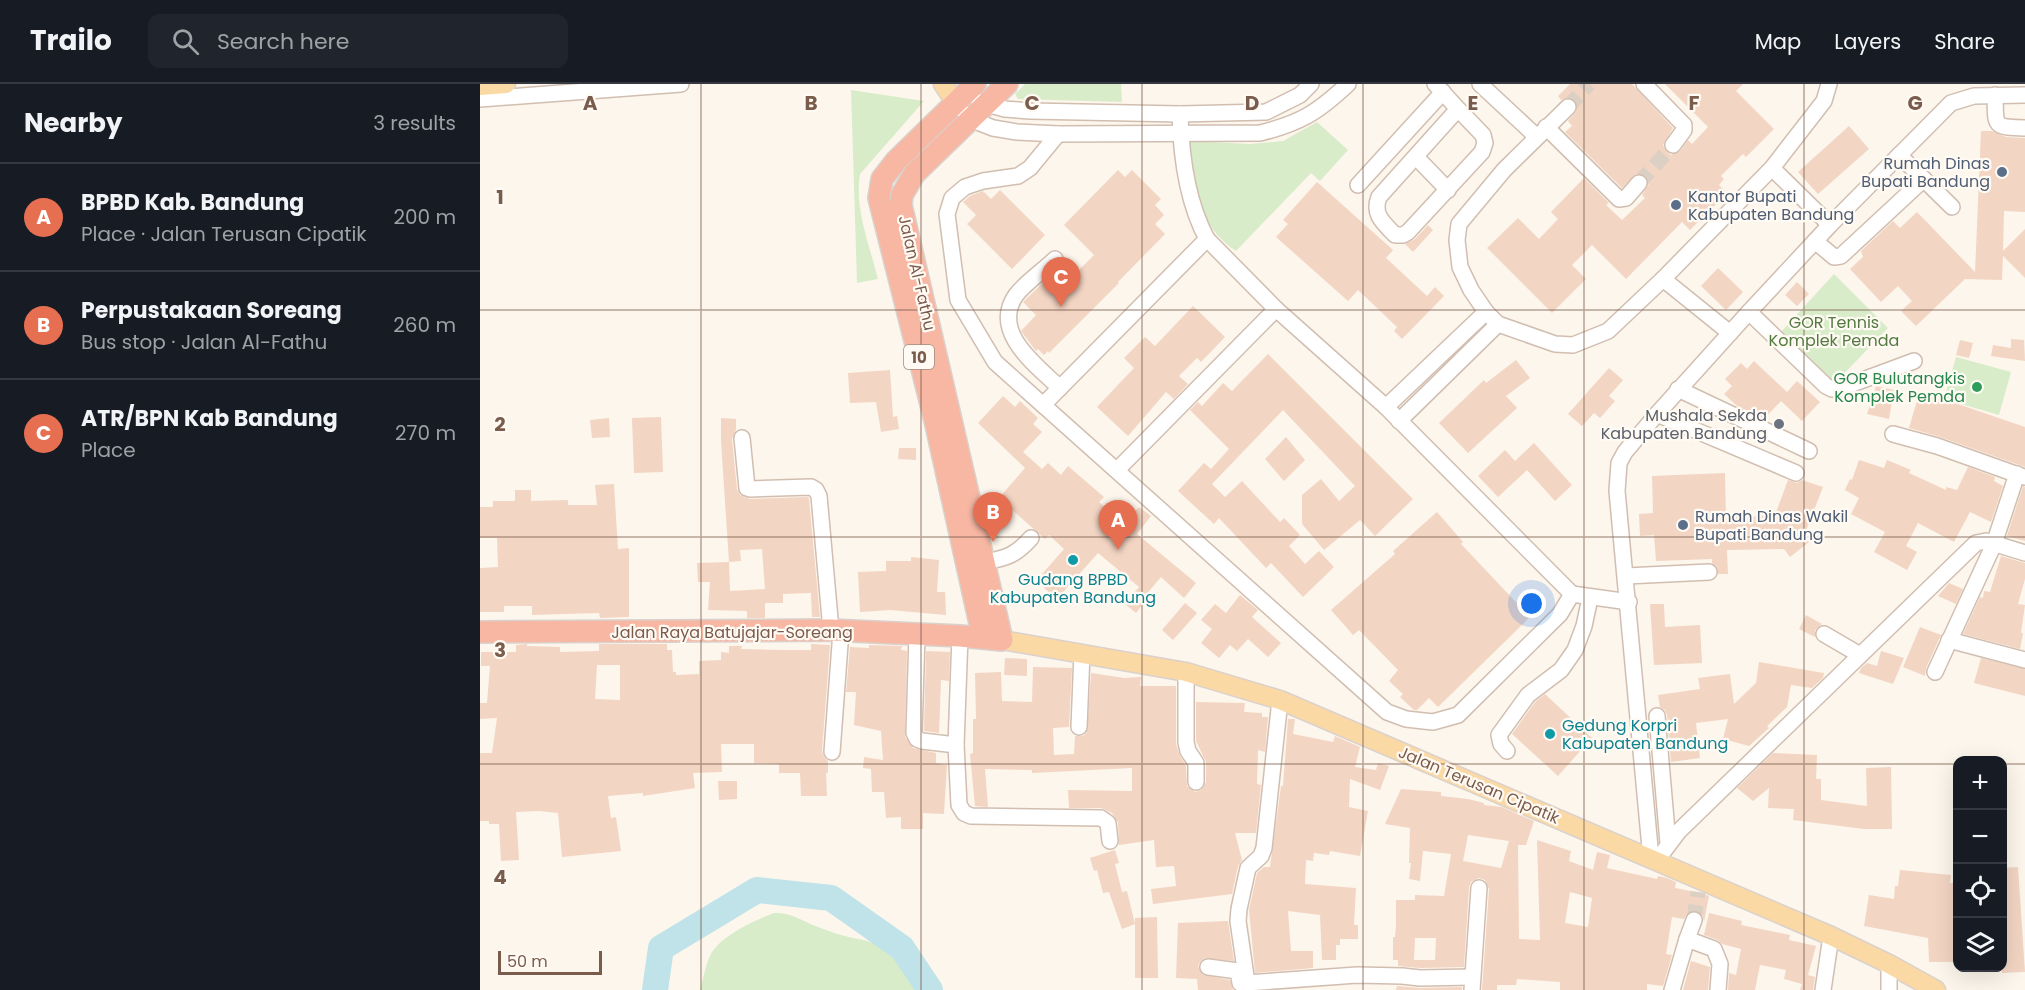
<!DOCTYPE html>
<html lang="en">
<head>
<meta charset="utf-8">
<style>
  body { margin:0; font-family:Poppins,sans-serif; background:#20242c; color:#f1f3f6 }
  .controls { position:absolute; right:18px; bottom:18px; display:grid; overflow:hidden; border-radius:12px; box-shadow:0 6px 24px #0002 }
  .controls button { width:54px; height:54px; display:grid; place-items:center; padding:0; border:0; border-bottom:2px solid #363941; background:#171b24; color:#f1f3f6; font:30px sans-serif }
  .scale { position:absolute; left:18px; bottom:15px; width:104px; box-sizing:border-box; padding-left:6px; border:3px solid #7a5c4d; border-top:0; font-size:16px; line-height:21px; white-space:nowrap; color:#7a5c4d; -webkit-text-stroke:4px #fffaf3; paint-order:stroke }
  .you { position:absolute; left:1052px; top:520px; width:21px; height:21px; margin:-15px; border:4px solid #fff; border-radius:50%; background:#1a73e8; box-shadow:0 0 0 9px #1a73e833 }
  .badge { display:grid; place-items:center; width:39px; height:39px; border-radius:50%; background:#e76f51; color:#fff; font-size:20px; font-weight:700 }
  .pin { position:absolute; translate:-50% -50px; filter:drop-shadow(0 2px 3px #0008) }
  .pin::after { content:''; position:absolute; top:32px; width:21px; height:18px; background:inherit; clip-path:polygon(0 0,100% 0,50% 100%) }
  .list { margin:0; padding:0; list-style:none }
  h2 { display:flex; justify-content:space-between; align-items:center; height:78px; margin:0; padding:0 24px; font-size:26px }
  h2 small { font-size:20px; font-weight:400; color:#9ea1a6 }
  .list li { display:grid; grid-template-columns:39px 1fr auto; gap:18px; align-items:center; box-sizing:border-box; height:108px; padding:0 24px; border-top:2px solid #363941 }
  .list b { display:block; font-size:22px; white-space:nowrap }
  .list p { margin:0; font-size:20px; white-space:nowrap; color:#9ea1a6 }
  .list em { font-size:20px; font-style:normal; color:#9ea1a6 }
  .icon { flex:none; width:33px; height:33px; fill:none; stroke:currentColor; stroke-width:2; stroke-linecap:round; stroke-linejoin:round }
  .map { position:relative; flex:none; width:1545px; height:906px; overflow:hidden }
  header { display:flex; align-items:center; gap:36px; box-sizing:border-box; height:84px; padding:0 30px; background:#171b24; border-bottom:2px solid #363941 }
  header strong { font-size:28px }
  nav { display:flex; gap:33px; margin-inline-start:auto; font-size:21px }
  .search { width:420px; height:54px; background:#20242c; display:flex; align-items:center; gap:15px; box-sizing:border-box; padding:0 21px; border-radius:12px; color:#9ea1a6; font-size:22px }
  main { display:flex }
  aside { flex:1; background:#171b24 }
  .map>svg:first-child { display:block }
  .green { fill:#d8ecc9 }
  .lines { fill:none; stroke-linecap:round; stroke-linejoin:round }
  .river { stroke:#bfe3e8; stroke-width:26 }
  .building { fill:#f3d5c3; fill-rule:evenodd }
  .minor-tunnel { stroke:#dcd0c4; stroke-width:15; stroke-dasharray:15 8; stroke-linecap:butt }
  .minor-casing { stroke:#d1beb0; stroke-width:18 }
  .major-casing { stroke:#dad1cd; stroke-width:21 }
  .highway-casing { stroke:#dad1cd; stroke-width:24 }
  .minor { stroke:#fff; stroke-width:15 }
  .major { stroke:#fbd9a5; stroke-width:18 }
  .highway { stroke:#f7b7a3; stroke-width:21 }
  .grid { fill:none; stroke:#7a5c4d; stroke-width:1.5; stroke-opacity:0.55 }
  .service-dot { fill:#5c6f8a; stroke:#fffaf3; stroke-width:2 }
  .leisure-dot { fill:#2e9e5b; stroke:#fffaf3; stroke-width:2 }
  .worship-dot { fill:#6b7280; stroke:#fffaf3; stroke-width:2 }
  .culture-dot { fill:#0f9aa8; stroke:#fffaf3; stroke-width:2 }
  .labels { text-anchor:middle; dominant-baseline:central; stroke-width:4.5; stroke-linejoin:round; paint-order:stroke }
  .shield { fill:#fffaf3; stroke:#a28b7f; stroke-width:1.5 }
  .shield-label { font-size:15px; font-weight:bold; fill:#7a5c4d }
  .service-label { font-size:16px; fill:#4e5e75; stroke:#fffaf3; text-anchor:start }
  .street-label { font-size:16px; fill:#7a5c4d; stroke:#fffaf3 }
  .park-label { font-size:16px; fill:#537a41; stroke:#fffaf3 }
  .leisure-label { font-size:16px; fill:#27864d; stroke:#fffaf3; text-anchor:end }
  .worship-label { font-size:16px; fill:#5b616d; stroke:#fffaf3; text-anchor:end }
  .culture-label { font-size:16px; fill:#0d838f; stroke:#fffaf3 }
  .grid-label { font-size:20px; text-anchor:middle; font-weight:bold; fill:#7a5c4d; stroke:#fffaf3; stroke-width:4.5; stroke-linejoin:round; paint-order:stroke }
</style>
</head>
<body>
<header>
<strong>Trailo</strong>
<div class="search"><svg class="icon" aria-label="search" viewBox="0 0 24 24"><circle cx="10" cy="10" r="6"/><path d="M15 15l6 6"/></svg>Search here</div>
<nav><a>Map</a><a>Layers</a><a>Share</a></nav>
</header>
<main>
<aside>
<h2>Nearby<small>3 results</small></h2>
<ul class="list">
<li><span class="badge">A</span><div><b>BPBD Kab. Bandung</b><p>Place · Jalan Terusan Cipatik</p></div><em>200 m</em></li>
<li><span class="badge">B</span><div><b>Perpustakaan Soreang</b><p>Bus stop · Jalan Al-Fathu</p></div><em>260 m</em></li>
<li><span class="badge">C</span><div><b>ATR/BPN Kab Bandung</b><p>Place</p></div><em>270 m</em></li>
</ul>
</aside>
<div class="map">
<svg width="1545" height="906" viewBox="0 0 1545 906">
  <rect width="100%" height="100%" fill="#fdf6ec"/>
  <!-- green -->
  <g class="green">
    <path d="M545,0H641L642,18L538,15L535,10Z"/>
    <path d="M371,6L444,17L380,90C374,124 390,163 398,195L377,199Z"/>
    <path d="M837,38L868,66L840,97L831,89L756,167C716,141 715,99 708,57L770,60L803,57Z"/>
    <path d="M1354,190L1408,244L1354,300L1300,249Z"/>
    <path d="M1476,273L1531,288L1519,331L1464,315Z"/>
    <path d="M294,829C314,829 321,837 338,843C347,846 356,850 365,852C374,855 384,855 393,859C413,869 431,888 445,906H220C223,895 225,884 229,874C237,853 275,836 294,829Z"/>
  </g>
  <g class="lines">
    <!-- river -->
    <path class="river" d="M175,906L181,864L277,806L351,814L422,864L450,906"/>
  </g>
  <!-- building -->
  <g class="building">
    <path d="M1090,0H1152L1193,44L1183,61L1187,68L1191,71L1200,67L1208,56L1212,60L1228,43L1185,0H1263L1256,7L1294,45L1266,73L1263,70L1241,92L1244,95L1239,101L1247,109L1210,146L1202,138L1146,195L1112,161L1092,181L1106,195L1072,229L1007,164L1038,134L1059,155L1078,135L1071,128L1104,94L1129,119L1126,121L1142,136L1165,114L1162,111L1169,100L1165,91L1156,90L1142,104L1085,48L1092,42L1088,37L1095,29L1098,21L1091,14L1081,16L1078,12Z"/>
    <path d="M1369,42L1389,65L1338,110L1318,88Z"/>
    <path d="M1501,47H1512L1526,53L1545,54V128L1524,127L1523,167L1545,145V194L1523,172L1522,196L1485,195L1436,242L1421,227L1432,217L1418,202L1401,218L1370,185L1383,173L1381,167L1413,137L1420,144L1437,128L1495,188Z"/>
    <path d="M638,86L645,93L652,86L681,115L675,121L684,131L675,140L685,150L638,198L639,199L569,269L568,267L564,271L558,265L556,267L541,247L556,231L543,218L569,193L581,204L614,171L584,141Z"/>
    <path d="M837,98L913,166L906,174L947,212L955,203L964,212L922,255L914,247L917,243L878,206L868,217L796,153L808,140L803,136Z"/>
    <path d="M520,106L565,151L532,185L487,140L496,131L483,118L490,112L503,107L511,115Z"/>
    <path d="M948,141L953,146L933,168L925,160L935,155Z"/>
    <path d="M1238,184L1263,208L1246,226L1221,202Z"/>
    <path d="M1317,198L1329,210L1317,222L1305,211Z"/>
    <path d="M713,222L745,253L721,278L717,274L699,292L708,300L694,315L686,308L648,352L617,323L654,284L644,274L665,253L675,262Z"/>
    <path d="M1531,255L1544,256L1545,277L1511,272L1513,261L1531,264Z"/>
    <path d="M1480,256L1493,259L1489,274L1476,271Z"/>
    <path d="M788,270L933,415L895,452L880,436L844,466L822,440V411L841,395L859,417L875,402L803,326L732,400L745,413L762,397L800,438L804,434L820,451L809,462L825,480L839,467L854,483L823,513L791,479L786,484L739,434L734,440L698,407L724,379L731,385L749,365L710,326L718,318L722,322L743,299L752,307Z"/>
    <path d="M1036,276L1050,294L1026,312L1037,324L988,369L959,339L1004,296L1006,299Z"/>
    <path d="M1274,277L1307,308L1317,297L1340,318L1322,337L1301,317L1284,335L1257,322L1244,310L1252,302L1245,295L1261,279L1267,285Z"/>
    <path d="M1129,284L1143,296L1129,312L1135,317L1120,334L1114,329L1102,342L1088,330Z"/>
    <path d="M410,286L413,333L417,332L419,345L401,348L396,318L370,319L368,289Z"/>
    <path d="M1396,302L1414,306L1409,335L1387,330Z"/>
    <path d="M1439,310L1478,320L1545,343V383L1460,353L1429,344Z"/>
    <path d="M523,312L535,323L540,317L558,334L553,340L562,348L543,368L562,385L568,379L581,391L588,382L624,413L619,418L644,440L659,423L671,432L657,450L716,499L704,514L681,493L665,512L668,514L656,529L645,520L659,503L618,469L577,515L556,497L584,465L569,451L565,455L519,414L545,384L498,339Z"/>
    <path d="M181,333L183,388L154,389L152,334Z"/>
    <path d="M129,334L130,353L112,354L110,336Z"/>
    <path d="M241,334L256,335V346L252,355L257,405L260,411L270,415L328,413L329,415L340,533H332L331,509L303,510V519H285V534H267V527L228,526L230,498H218L217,479L249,478L250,507L285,505L282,465L260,466L261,477L249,478L241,357Z"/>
    <path d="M806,353L825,376L804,397L785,375Z"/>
    <path d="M1054,359L1092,401L1075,417L1047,386L1018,413L998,392L1025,366L1035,377Z"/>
    <path d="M419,364H436V376L418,375Z"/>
    <path d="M1379,376L1404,384L1407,376L1431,386L1429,389L1466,406V403L1477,406L1488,383L1515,393L1514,397L1523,402L1511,438L1490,428L1474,458L1438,439L1426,462L1437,468L1427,486L1394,468L1405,448L1371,430L1379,414L1365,406L1370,395L1372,396Z"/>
    <path d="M1245,389L1246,434L1295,431L1308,396L1317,399L1322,396L1343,403L1324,452L1329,458L1310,473L1304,465L1247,466L1248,490H1238L1237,483L1232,479V475L1176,477L1174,451L1160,452L1159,430L1173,429L1172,392Z"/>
    <path d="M134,400L138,465L149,464V533L120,534L119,529L52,531V522H24V528H0V484L18,483L17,454H0V423H13V417H35V406H51V417L88,416V421H117L115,401Z"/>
    <path d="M1543,402L1545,403V457L1527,452Z"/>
    <path d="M957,428L983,458L981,460L1050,533L958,623L949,614L937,626H934L920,613L923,610L909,597L918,586L879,546L873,551L851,526L915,470L913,467Z"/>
    <path d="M1521,472L1545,479V495L1538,520L1545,521L1541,549H1543L1540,565L1483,550L1500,513L1503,514L1504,507L1510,508Z"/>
    <path d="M431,473L459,476L457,508H465L466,531L410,526L380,528L378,488L406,487V477H431Z"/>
    <path d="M1469,499L1483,505L1476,520L1458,512Z"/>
    <path d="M760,511L778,526L772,533L801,559L788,573L768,555L757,567L750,561L739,574L721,559L732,545L721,536L735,520L746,529Z"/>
    <path d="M705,519L717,529L693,556L682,546Z"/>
    <path d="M1170,520H1184L1185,543L1220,541L1222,579L1174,581Z"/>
    <path d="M1326,531L1342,540L1335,546V553L1319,545Z"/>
    <path d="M1440,543L1461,551L1446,584L1445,592L1423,583Z"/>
    <path d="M47,560V562L80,563V568L119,567V560H187V566H192L193,588H196V591L219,590V577L241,576V568L249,569V562H262L261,565L304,566H331V560L350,561L342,667L344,673L348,677V689H346L347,712H321L320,689H299V680L274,679V660H241L242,688L213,689L215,704L163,712V709L128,712L131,734L136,733L141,767L82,773L78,729L59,727L36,728L39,776L21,777L19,740H9V737H0V669H12L17,634L0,635V619H7L10,582H1V568H36V561ZM117,581H140V616L115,615Z"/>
    <path d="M389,561L422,562L421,566L427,567L425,653L433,664L456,669V679L467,681L464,730L443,729V745H421V733L406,734L404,708H392L391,685L383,684L384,673L403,676L401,647L374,641L376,608H366L370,563L389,564Z"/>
    <path d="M446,567L470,568L469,597L461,596L459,649L444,647Z"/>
    <path d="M1401,567L1424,574L1413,600L1379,589L1381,584L1387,579L1397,582Z"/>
    <path d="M525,574L547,575V592L524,591Z"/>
    <path d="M1501,574L1545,585V612L1494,599Z"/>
    <path d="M1279,578L1344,589L1343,594L1332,604L1311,601L1307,623L1287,642L1289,644L1269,662L1243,655L1248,635L1216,639L1220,674L1191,678L1187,631L1185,626L1180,623L1178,611L1220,605L1218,594L1250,590L1254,620L1276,599Z"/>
    <path d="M553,583L592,584L589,643L573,644L574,671L594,670L595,652H603L607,648L611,589L644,594L661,593L660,602H696V660L700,672L706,682L707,702L715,708L721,706L726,698V678L716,657V618L765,619L764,628L782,629V633H788L785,668L778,666L777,700L781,701L776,749H755L762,776L758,782L752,810L673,820L671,805L696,802L694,782L676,783L674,756L639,761L638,738L632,729L621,724H589L588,706L652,707V684L552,689V686L505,685L508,723L495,722L490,670L493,669V635H496L495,589L521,588L522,617L552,618Z"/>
    <path d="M1065,610L1112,654L1078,692L1032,650L1055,618Z"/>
    <path d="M808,635H815L813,650L853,658L855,652L880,663L875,683L896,686L898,679L909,682L900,706L870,695L869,723L888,727L880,772L850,767L849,771L834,769L833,777L826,776L825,800L876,804L874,841H878V855H860V861H856V876H842L840,831L808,827L811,867H833V884L775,889L769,826L777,789L784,783H790L801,702H803Z"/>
    <path d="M1293,669L1337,671L1336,695H1341V716L1387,722L1386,684L1411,683L1412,745H1384L1313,736L1314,725L1288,724L1289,704L1273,717L1257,704Z"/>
    <path d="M238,697H257V715L239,716Z"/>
    <path d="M921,705L961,708V712L988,715L1004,719V721L1022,723L1054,737L1046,761H1038L1039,855L1060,856L1057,756L1091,767L1089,777L1113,786L1117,768L1130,771L1127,784L1177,795L1178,792L1187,794L1196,798L1195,804L1221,809L1229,812L1224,838L1222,830L1217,827L1208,828L1204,835L1192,833L1186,870L1192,871L1183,902L1167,900V906H1080V898L1037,895L1036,901H1017V906H1002L1009,805L1005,796L999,794L991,798L989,803L984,883L940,884L918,882V876H913V853H915L916,842V816H935V811L964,812L971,770L943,767L940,797L929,795L931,779H929L930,744L905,740ZM988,751L1029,757L1021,784L983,777ZM1090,808L1112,814L1108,843L1085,839ZM935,854H956L955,876H934Z"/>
    <path d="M635,766L639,779L635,780L642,808L647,807L655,840V834L677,833L678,894H655V840L642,845L629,808L623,809L617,786L614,787L610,774Z"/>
    <path d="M1538,783L1545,888L1522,889V784Z"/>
    <path d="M1420,786L1471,791L1470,799H1478V854H1474L1475,878H1449L1448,854L1384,842L1389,811L1414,815L1415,802H1418Z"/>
    <path d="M1229,829L1262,837L1261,841L1310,851L1309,856L1336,862L1328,891L1335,893L1333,906H1320L1322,900L1304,895L1306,886L1280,881L1275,906H1248L1249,889L1256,891L1261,865L1242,860L1238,856L1224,851Z"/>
    <path d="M748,837L754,877L725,874L721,877L718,882L723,891L750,896L753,906H718L717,895L696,894L698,839Z"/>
    <path d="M1211,877L1230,883L1228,906H1203Z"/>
    <path d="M917,902L940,904L982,903V906H916Z"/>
  </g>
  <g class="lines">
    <!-- minor-tunnel -->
    <g class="minor-tunnel">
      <path d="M1088,23L1109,0"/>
      <path d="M1159,99L1193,61"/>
      <path d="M1214,836L1218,808"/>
    </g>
    <defs>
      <g id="minor">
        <path d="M955,0L978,25L899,113C892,131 904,139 915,151H923L928,148L1002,68L1005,59L1003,51L978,25"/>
        <path d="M1000,0L1057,53"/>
        <path d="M1164,0L1204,41V46L1193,61"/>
        <path d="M1515,11C1516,43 1512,43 1545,44"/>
        <path d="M0,15L201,0"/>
        <path d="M499,18L525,25L550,27L700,30L786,28L820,11L831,0"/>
        <path d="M1088,23L1024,86L979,140L977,156L980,183L991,206L1006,228L1018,240L1075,260L1093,261L1128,247L1183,195L1292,84L1344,17L1349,0"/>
        <path d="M485,30L490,35L513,44L537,48L578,50L780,49C821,39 838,28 868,0"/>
        <path d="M1066,43L1139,115L1146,114L1159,99"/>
        <path d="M578,50L550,84L538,92L503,97L485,103L472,114L467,130L478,216L515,278L563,321L727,155C707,118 701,71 700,30"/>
        <path d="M1419,71L1472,123"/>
        <path d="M936,73L968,106"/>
        <path d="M1292,84L1350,141"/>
        <path d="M878,101L963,8"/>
        <path d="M727,155L796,225L906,323L1092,510"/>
        <path d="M1335,157L1354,173L1361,172L1444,95"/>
        <path d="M575,175C563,187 546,198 536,211C510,248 557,282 580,304"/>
        <path d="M1183,195L1250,249"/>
        <path d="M1269,228L1346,302L1352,305L1364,303L1434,277"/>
        <path d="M1198,305L1329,367"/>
        <path d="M563,321L907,628L926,635L953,638L978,631L1080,530L1092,510L1149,518"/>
        <path d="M906,323L1006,228"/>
        <path d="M1177,330L1316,389"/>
        <path d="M919,337L1018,240"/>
        <path d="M1413,350L1457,362L1544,393"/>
        <path d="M262,354L267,404L270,405L331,403L336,406L339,412L351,546"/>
        <path d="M637,386L796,225"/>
        <path d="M505,478C527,474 536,471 551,454"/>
        <path d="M1146,492L1229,488"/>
        <path d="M1344,550L1380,571"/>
        <path d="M437,551L434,649L437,655L442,657L476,661L480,552"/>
        <path d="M1469,556L1545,576"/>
        <path d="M706,588V658L708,667L716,679V698"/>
        <path d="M1455,588L1514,460L1537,390"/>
        <path d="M800,616L784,764L781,772L768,784L759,825L758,837L767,899L877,891L922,892L940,894L992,893"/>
        <path d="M1177,632L1188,759"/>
        <path d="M599,643L602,569"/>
        <path d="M476,661L479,721L484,729L491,732L621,734L628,739L630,757"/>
        <path d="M1027,667L1021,660L1019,651L1048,611L1081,586L1095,566L1104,542L1110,514"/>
        <path d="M352,668L361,547"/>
        <path d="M1169,773L1170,764L1137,407L1139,379L1145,368L1177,330L1269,228L1350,141L1471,19L1494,12L1545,11"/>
        <path d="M1177,776L1199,747L1496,459L1506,457L1545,469"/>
        <path d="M1207,855L1234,865L1240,880L1238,906"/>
        <path d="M728,883L758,887L760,899H764"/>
        <path d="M992,906L999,804"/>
        <path d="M1192,906L1207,855L1214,836"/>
        <path d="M1343,906L1351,852"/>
        <path d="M1409,906V880"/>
      </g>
      <g id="major">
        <path d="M463,0L471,12L474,20"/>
        <path d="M0,2L26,0"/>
        <path d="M522,556L706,588L800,616L1351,852L1409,880L1456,906"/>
      </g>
      <g id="highway">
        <path d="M495,0L416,77L402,95L399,114L455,336L503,553"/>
        <path d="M0,548L351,546L480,552L522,556L421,121L422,111L434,90L527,0"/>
      </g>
    </defs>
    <!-- minor casing -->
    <use href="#minor" class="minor-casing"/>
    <!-- major casing -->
    <use href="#major" class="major-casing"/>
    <!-- highway casing -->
    <use href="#highway" class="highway-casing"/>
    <!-- minor -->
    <use href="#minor" class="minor"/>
    <!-- major -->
    <use href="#major" class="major"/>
    <!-- highway -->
    <use href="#highway" class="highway"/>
  </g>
  <!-- grid -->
  <path class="grid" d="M221,0V906M441,0V906M662,0V906M883,0V906M1104,0V906M1324,0V906M0,226H1545M0,453H1545M0,680H1478M1522,680H1545"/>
  <!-- markers -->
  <g class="service-dot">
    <circle cx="1522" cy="88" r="6"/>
    <circle cx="1196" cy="121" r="6"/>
    <circle cx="1203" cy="441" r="6"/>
  </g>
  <circle class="leisure-dot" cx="1497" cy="303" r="6"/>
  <circle class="worship-dot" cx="1299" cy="340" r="6"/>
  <g class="culture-dot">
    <circle cx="593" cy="476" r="6"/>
    <circle cx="1070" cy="650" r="6"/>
  </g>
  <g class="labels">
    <!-- shield labels -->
    <rect class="shield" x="424" y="261" width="30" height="24" rx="4.5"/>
    <g class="shield-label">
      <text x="439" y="273">10</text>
    </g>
    <!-- service labels -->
    <g class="service-label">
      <text x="1510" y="79" text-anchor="end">Rumah Dinas<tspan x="1510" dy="18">Bupati Bandung</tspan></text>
      <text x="1208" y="112">Kantor Bupati<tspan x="1208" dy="18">Kabupaten Bandung</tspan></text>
      <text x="1215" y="432">Rumah Dinas Wakil<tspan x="1215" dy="18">Bupati Bandung</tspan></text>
    </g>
    <!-- street labels -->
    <g class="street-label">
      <text transform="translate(437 189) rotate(77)">Jalan Al-Fathu</text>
      <text x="252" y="548">Jalan Raya Batujajar-Soreang</text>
      <text transform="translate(999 701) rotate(23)">Jalan Terusan Cipatik</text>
    </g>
    <!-- park labels -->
    <g class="park-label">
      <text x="1354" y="238">GOR Tennis<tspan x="1354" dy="18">Komplek Pemda</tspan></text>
    </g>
    <!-- leisure labels -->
    <g class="leisure-label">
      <text x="1485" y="294">GOR Bulutangkis<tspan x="1485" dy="18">Komplek Pemda</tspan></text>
    </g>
    <!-- worship labels -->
    <g class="worship-label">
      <text x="1287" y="331">Mushala Sekda<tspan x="1287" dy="18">Kabupaten Bandung</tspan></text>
    </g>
    <!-- culture labels -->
    <g class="culture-label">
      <text x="593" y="495">Gudang BPBD<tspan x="593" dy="18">Kabupaten Bandung</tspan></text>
      <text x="1082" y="641" text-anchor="start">Gedung Korpri<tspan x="1082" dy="18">Kabupaten Bandung</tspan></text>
    </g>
  </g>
  <g class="grid-label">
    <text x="110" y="26">A</text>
    <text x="331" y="26">B</text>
    <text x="552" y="26">C</text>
    <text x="772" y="26">D</text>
    <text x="993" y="26">E</text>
    <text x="1214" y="26">F</text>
    <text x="1435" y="26">G</text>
    <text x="20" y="120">1</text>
    <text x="20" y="347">2</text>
    <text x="20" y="573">3</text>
    <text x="20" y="800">4</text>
  </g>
</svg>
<div class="controls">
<button>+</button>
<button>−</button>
<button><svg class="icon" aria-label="locate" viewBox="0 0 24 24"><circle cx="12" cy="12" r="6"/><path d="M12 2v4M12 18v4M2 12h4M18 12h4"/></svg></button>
<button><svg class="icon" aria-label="layers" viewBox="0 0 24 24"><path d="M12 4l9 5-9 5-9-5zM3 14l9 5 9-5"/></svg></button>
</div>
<div class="scale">50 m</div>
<div class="you"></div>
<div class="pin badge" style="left:638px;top:466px">A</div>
<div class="pin badge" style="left:513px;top:458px">B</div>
<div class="pin badge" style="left:581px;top:223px">C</div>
</div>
</main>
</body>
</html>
